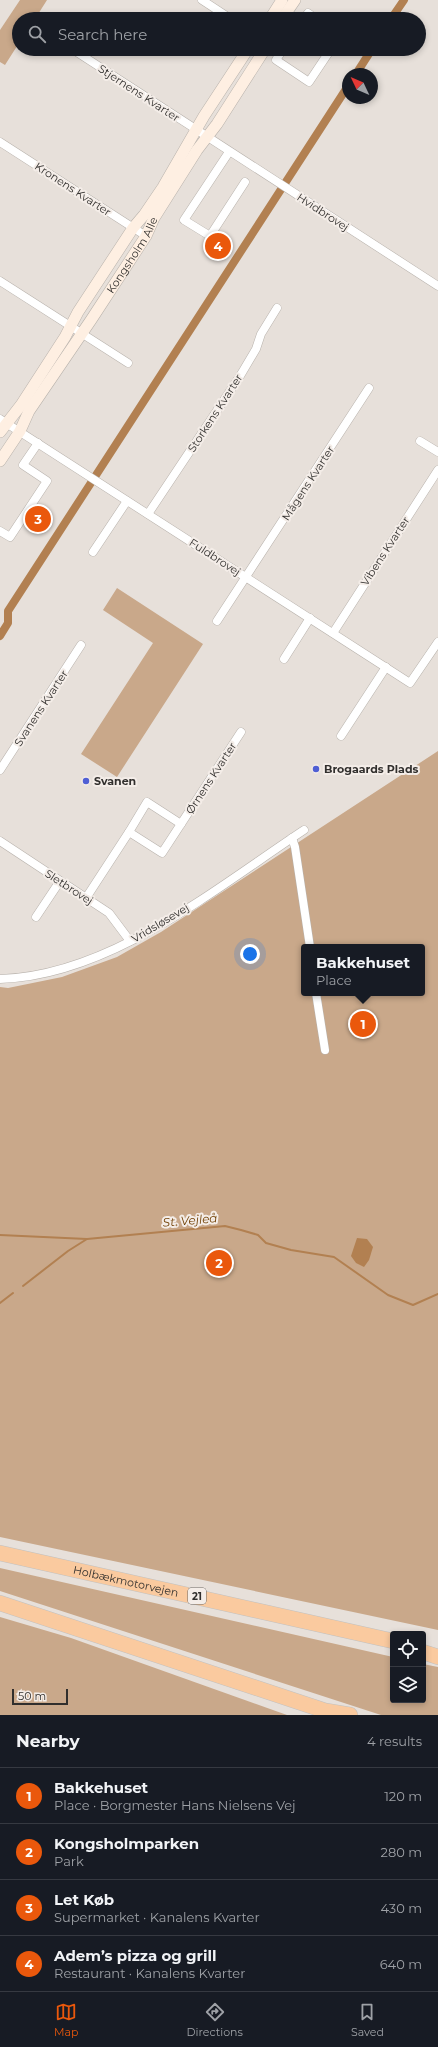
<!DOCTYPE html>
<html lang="en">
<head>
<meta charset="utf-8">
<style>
  body { margin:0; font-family:Montserrat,sans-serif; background:#20242c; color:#f1f3f6 }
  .controls { position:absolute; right:12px; bottom:12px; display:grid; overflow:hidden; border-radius:4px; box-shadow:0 2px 6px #0003 }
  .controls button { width:36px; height:36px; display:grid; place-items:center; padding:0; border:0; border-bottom:1px solid #363941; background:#171b24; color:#f1f3f6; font:20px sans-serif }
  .compass { position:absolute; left:342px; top:68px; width:36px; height:36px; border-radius:50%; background:#171b24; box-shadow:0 2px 6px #0003; rotate:314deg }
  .scale { position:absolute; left:12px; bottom:10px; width:56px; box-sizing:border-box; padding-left:4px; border:2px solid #312f2d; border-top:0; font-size:11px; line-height:14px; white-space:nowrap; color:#312f2d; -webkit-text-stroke:3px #f4ede8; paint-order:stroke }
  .you { position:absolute; left:250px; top:954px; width:14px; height:14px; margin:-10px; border:3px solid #fff; border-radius:50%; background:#1a73e8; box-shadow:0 0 0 6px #1a73e833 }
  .badge { display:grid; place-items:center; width:26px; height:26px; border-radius:50%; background:#ea580c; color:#fff; font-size:13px; font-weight:700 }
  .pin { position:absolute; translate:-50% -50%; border:2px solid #fff; box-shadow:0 1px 4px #0006 }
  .popup { position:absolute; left:301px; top:944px; width:124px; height:52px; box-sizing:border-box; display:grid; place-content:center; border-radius:4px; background:#171b24; filter:drop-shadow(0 1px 3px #0005); font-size:13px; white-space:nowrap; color:#9ea1a6 }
  .popup b { font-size:15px; color:#f1f3f6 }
  .popup::after { content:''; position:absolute; left:50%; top:100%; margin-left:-8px; border:8px solid transparent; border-top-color:#171b24 }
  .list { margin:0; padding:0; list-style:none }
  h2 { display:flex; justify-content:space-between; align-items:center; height:52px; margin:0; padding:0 16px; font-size:17px }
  h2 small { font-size:13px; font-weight:400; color:#9ea1a6 }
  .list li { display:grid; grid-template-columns:26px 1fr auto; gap:12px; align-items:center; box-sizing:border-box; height:56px; padding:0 16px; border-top:1px solid #363941 }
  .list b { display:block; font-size:15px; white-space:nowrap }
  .list p { margin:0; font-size:13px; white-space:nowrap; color:#9ea1a6 }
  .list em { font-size:13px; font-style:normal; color:#9ea1a6 }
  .icon { flex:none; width:22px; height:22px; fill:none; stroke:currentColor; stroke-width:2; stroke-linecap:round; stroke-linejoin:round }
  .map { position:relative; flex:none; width:438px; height:1715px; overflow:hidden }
  .search { position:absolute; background:#171b24; box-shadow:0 2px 6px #0003; left:12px; right:12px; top:12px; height:44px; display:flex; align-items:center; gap:10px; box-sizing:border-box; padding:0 14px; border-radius:22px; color:#9ea1a6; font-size:15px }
  .sheet { height:276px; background:#171b24 }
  nav { display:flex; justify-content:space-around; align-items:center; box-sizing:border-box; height:56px; border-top:1px solid #363941; background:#171b24; font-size:11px; color:#9ea1a6 }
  nav a { display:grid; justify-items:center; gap:2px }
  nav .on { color:#ea580c }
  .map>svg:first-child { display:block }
  .green { fill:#c9a88a; fill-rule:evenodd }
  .water { fill:#b28051 }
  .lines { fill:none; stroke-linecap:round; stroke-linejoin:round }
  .stream { stroke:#b28051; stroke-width:2 }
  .canal { stroke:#b28051; stroke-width:8 }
  .street-casing { stroke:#b8b2ac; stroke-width:9 }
  .secondary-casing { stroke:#b8b2ac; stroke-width:12 }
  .highway-casing { stroke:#c1c1c0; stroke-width:16 }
  .street { stroke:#fff; stroke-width:8 }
  .secondary { stroke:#feefe2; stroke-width:11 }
  .highway { stroke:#faca9f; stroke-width:15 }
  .poi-dot { fill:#4f5fd4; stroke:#f4ede8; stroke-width:1.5 }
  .labels { text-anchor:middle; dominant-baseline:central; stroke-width:4; stroke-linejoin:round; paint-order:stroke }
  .shield { fill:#f4ede8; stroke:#6c6865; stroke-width:1 }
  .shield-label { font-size:10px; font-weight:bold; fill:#312f2d }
  .street-label { font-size:11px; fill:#312f2d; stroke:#f4ede8 }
  .poi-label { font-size:11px; font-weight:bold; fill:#312f2d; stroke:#f4ede8; text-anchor:start }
  .water-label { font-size:12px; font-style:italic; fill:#6f3e00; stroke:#f4ede8 }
</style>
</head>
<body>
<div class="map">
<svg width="438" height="1715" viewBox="0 0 438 1715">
  <rect width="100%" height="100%" fill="#e7e0da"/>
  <!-- green -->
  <g class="green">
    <path d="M20,0H47L35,19H19V43L5,65L0,62V30Z"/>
    <path d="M117,588L203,644L117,777L81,754L153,643L103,610Z"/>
    <path d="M438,751V1630L0,1537V987L8,988L62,977L117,957L161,932ZM304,947H422V993H304Z"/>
    <path d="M0,1568L393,1657V1700H423V1664L438,1667V1715H381L0,1591Z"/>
    <path d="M0,1617L71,1638L287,1715H0Z"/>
  </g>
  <!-- water -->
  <path class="water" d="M357,1238L367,1239L373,1247L369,1260L364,1267L356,1263L351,1256Z"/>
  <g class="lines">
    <!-- stream -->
    <g class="stream">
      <path d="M0,1235L87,1239"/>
      <path d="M23,1286L68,1251L87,1239L225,1226L241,1230L258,1235L266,1243L291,1250L334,1257L388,1295L413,1305L438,1294"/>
      <path d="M0,1303L13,1293"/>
    </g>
    <!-- canal -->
    <g class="canal">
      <path d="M391,19L404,0"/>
      <path d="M356,74L372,49"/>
      <path d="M0,636L8,623V611L348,86"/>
    </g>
    <defs>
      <g id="street">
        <path d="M202,0L231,19"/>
        <path d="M304,19L308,13L316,19"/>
        <path d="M72,49L438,286"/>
        <path d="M283,49L276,60L309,82L331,49"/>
        <path d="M0,142L146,236"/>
        <path d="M229,152L184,220L210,236L245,182"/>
        <path d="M0,281L128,363"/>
        <path d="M0,419L410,683L438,642"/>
        <path d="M420,441L438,452"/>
        <path d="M148,514L240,376L256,349L261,334L277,308"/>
        <path d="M0,531L10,537L47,481L23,465L38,443"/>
        <path d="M93,552L127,501"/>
        <path d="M217,621L369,388"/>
        <path d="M333,633L438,470"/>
        <path d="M284,659L310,618"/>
        <path d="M341,736L386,667"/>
        <path d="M0,770L81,645"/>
        <path d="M129,832L147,802L181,824"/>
        <path d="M292,838L295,847L310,947"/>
        <path d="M0,841L109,913L130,941"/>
        <path d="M86,898L129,832L162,853L241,732"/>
        <path d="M36,917L60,881"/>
        <path d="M0,979C110,976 216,888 304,830"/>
        <path d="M316,993L325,1050"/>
      </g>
      <g id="secondary">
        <path d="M270,19L282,0"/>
        <path d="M282,19L295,0"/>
        <path d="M0,432L21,405L65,337L78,312L133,228L144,215L163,187L204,116L248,49"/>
        <path id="s1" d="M0,461L20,431L29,411L91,320L146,236L154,218L197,150L217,124L265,49"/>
      </g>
      <g id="highway">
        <path id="s2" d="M0,1553L393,1641"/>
        <path d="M0,1603L326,1711L350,1715"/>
        <path d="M423,1652L438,1657"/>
      </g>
    </defs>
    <!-- street casing -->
    <use href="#street" class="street-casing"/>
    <!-- secondary casing -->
    <use href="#secondary" class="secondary-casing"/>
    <!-- highway casing -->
    <use href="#highway" class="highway-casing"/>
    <!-- street -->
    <use href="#street" class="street"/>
    <!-- secondary -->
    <use href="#secondary" class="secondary"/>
    <!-- highway -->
    <use href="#highway" class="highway"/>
  </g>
  <!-- markers -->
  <g class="poi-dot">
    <circle cx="316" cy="769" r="4"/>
    <circle cx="86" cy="781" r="4"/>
  </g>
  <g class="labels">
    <!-- shield labels -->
    <rect class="shield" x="188" y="1588" width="18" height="16" rx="3"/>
    <g class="shield-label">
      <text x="197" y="1596">21</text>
    </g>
    <!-- street labels -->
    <g class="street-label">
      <text transform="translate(139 93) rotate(33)">Stjernens Kvarter</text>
      <text transform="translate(73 189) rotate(33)">Kronens Kvarter</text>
      <text transform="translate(323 212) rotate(33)">Hvidbrovej</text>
      <text stroke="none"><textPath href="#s1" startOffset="245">Kongsholm Alle</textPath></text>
      <text transform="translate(215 413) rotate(-57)">Storkens Kvarter</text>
      <text transform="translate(308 483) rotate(-57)">Mågens Kvarter</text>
      <text transform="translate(385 551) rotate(-57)">Vibens Kvarter</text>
      <text transform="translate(215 557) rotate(33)">Fuldbrovej</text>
      <text transform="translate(41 708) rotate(-57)">Svanens Kvarter</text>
      <text transform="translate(211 778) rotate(-57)">Ørnens Kvarter</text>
      <text transform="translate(69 887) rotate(33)">Sletbrovej</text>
      <text transform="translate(160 923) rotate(-31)">Vridsløsevej</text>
      <text stroke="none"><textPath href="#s2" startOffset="129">Holbækmotorvejen</textPath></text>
    </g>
    <!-- poi labels -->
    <g class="poi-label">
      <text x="324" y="769">Brogaards Plads</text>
      <text x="94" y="781">Svanen</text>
    </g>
    <!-- water labels -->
    <g class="water-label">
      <text transform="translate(190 1220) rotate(-5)">St. Vejleå</text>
    </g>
  </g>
</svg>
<div class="controls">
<button><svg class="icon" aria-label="locate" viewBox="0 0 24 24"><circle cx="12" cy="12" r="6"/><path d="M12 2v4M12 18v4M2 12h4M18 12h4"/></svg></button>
<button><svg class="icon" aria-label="layers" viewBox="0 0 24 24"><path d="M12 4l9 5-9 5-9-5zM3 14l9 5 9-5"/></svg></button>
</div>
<svg class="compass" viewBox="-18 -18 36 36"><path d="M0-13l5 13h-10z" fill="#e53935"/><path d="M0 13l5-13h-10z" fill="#9ea1a6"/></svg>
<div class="scale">50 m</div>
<div class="you"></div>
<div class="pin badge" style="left:363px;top:1024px">1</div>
<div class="popup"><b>Bakkehuset</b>Place</div>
<div class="pin badge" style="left:219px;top:1263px">2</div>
<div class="pin badge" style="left:38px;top:519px">3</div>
<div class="pin badge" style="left:218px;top:246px">4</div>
<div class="search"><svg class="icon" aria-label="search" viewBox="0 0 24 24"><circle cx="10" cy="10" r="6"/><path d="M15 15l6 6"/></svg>Search here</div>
</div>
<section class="sheet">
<h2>Nearby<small>4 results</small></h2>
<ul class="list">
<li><span class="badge">1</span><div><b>Bakkehuset</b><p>Place · Borgmester Hans Nielsens Vej</p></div><em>120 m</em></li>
<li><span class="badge">2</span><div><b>Kongsholmparken</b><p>Park</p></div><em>280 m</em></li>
<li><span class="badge">3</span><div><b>Let Køb</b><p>Supermarket · Kanalens Kvarter</p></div><em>430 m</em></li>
<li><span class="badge">4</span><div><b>Adem’s pizza og grill</b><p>Restaurant · Kanalens Kvarter</p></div><em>640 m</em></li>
</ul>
</section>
<nav>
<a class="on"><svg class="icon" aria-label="map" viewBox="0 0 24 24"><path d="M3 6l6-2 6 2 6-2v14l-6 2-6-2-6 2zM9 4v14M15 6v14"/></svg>Map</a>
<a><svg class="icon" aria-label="directions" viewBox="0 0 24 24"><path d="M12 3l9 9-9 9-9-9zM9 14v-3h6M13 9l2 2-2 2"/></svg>Directions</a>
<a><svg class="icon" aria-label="saved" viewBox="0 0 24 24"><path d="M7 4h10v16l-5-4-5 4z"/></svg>Saved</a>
</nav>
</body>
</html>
